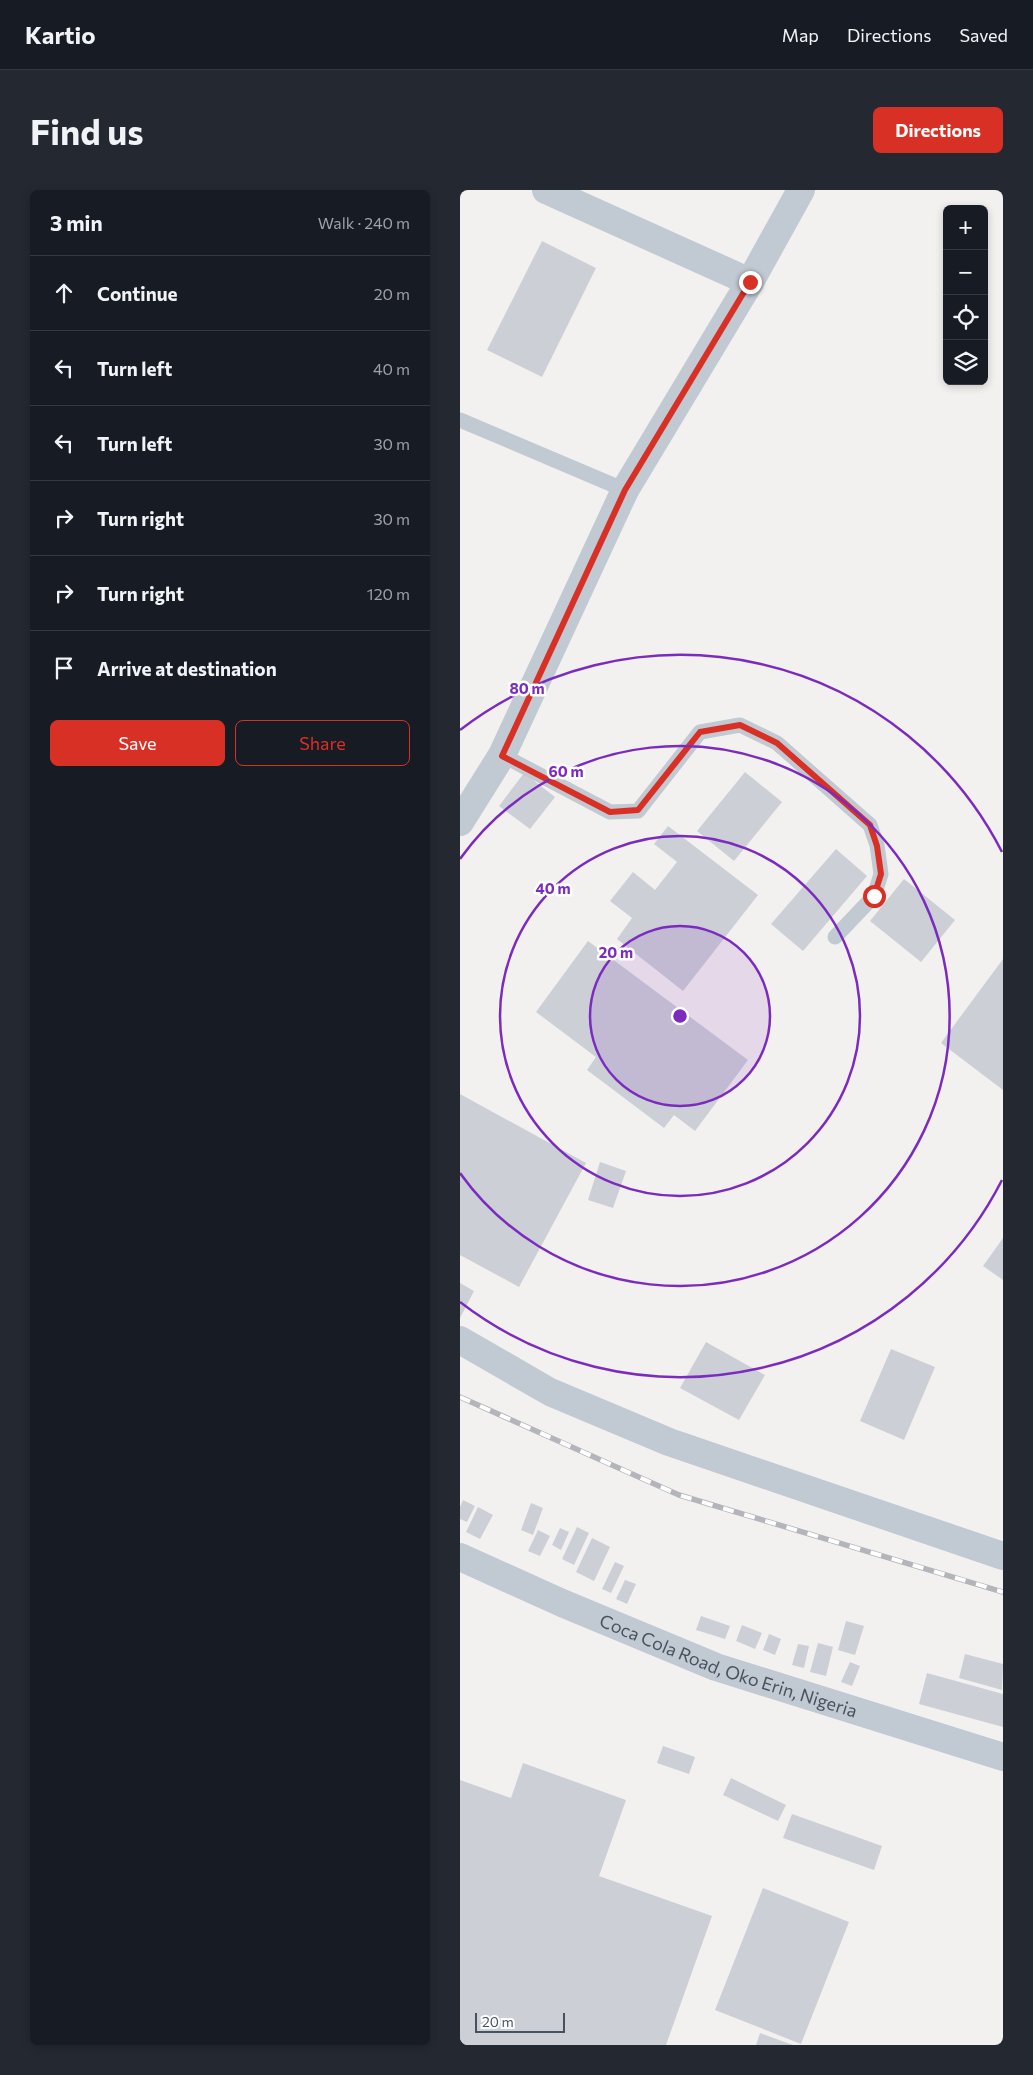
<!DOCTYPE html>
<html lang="en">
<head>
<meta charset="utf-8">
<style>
  body { margin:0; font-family:Commissioner,sans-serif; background:#242831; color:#f1f3f6 }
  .controls { position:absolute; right:15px; top:15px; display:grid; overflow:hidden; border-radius:8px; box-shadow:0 2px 8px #0003 }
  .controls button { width:45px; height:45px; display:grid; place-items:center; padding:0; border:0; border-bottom:1px solid #363941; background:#171b24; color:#f1f3f6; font:25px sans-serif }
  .scale { position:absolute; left:15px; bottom:12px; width:90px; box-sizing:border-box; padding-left:5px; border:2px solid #48515e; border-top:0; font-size:14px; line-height:18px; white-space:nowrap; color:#48515e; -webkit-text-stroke:4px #fff; paint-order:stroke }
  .stop { position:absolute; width:15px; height:15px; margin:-11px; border:4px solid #d93025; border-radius:50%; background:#fff }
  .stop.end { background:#d93025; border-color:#fff; box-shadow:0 1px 5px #0008 }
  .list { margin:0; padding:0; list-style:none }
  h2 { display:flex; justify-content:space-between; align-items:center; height:65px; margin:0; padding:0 20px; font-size:21px }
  h2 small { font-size:16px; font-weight:400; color:#9ea1a6 }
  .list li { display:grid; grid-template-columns:32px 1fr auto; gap:15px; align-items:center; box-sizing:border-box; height:75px; padding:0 20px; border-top:1px solid #363941 }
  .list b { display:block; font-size:19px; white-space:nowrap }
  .list em { font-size:16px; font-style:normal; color:#9ea1a6 }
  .actions { display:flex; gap:10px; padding:15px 20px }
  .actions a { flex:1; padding:11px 0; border:1px solid #d93025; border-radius:8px; text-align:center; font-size:18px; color:#d93025 }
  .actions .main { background:#d93025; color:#fff }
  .icon { flex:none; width:28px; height:28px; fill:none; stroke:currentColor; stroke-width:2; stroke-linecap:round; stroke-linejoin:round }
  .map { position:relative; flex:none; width:543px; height:1855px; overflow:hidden; border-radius:8px }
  header { display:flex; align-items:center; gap:30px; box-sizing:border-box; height:70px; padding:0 25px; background:#171b24; border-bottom:1px solid #363941 }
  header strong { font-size:24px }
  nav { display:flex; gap:28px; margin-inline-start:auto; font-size:18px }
  .intro { display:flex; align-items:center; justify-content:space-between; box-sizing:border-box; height:120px; padding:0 30px }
  h1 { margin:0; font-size:35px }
  .button { padding:12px 22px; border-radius:8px; background:#d93025; color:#fff; font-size:18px; font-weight:700 }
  main { display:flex; gap:30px; padding:0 30px }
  aside { flex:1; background:#171b24; border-radius:8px; box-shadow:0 2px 8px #0003 }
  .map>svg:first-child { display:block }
  .building { fill:#cccfd6 }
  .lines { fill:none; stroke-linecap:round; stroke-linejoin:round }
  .service { stroke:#c1c9d2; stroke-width:15 }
  .minor { stroke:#c1c9d2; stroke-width:28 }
  .tertiary { stroke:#c1c9d2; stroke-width:28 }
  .rail-casing { stroke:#b3b5ba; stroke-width:5.5 }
  .rail { stroke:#fff; stroke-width:4; stroke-dasharray:11; stroke-linecap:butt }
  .route { stroke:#d93025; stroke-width:6 }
  .ring { fill:none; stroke:#7b2cbf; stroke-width:2.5 }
  .labels { text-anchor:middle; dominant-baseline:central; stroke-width:5; stroke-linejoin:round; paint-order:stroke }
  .street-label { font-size:18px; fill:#48515e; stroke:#fff }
  .centre { fill:#7b2cbf; stroke:#fff; stroke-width:2.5 }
  .ring-label { font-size:15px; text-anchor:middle; font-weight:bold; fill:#7b2cbf; stroke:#fff; stroke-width:5; stroke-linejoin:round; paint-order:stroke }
</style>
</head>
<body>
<header>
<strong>Kartio</strong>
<nav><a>Map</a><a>Directions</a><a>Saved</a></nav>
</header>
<div class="intro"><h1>Find us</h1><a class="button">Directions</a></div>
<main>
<aside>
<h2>3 min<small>Walk · 240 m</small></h2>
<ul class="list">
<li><svg class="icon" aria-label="ahead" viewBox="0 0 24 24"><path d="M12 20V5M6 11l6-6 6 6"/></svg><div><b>Continue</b></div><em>20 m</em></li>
<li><svg class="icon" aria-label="left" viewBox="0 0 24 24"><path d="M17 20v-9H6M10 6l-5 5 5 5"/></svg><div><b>Turn left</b></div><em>40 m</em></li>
<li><svg class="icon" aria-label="left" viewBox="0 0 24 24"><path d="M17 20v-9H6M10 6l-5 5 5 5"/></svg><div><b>Turn left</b></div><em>30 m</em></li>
<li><svg class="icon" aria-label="right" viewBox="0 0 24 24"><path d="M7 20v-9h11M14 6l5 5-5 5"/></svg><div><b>Turn right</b></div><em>30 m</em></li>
<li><svg class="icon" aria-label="right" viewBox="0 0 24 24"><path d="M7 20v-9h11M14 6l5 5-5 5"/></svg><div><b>Turn right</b></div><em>120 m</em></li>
<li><svg class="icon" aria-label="arrive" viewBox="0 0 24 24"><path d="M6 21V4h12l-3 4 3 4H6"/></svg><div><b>Arrive at destination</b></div></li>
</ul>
<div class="actions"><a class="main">Save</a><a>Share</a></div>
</aside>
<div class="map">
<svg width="543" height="1855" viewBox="0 0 543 1855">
  <rect width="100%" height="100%" fill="#f3f1f0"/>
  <!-- building -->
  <g class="building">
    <path d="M82,51L136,78L82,187L27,160Z"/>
    <path d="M285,582L322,612L274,671L237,641Z"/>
    <path d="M64,583L95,607L70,639L39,616Z"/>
    <path d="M208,636L298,705L223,801L157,749L172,728L150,711L173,682L195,700L217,672L194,654Z"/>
    <path d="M376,659L407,686L343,761L311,734Z"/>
    <path d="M444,689L495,730L461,772L410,731Z"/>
    <path d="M128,751L288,870L235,941L214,925L204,938L127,880L136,867L76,822Z"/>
    <path d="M543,769V900L481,853Z"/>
    <path d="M0,904L126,973L59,1097L0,1065Z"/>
    <path d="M140,972L166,981L153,1018L128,1010Z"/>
    <path d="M543,1048V1090L523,1076Z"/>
    <path d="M0,1093L14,1101L0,1128Z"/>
    <path d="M246,1152L305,1185L279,1230L220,1198Z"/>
    <path d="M431,1159L475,1177L444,1250L400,1231Z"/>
    <path d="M3,1310L15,1316L7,1332L0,1329V1317Z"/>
    <path d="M71,1313L83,1318L73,1345L61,1340Z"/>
    <path d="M18,1317L33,1325L20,1349L6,1342Z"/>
    <path d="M117,1337L129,1343L114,1375L102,1369Z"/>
    <path d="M100,1338L109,1342L101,1360L92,1355Z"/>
    <path d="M78,1340L90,1346L80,1366L68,1361Z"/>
    <path d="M132,1348L150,1357L134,1391L116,1382Z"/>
    <path d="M155,1372L164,1376L151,1403L142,1399Z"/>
    <path d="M165,1390L176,1394L167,1414L156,1409Z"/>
    <path d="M241,1426L270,1436L265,1449L236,1440Z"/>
    <path d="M386,1431L404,1436L395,1465L378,1460Z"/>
    <path d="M282,1435L302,1443L295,1459L276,1451Z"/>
    <path d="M309,1444L321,1449L315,1465L303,1460Z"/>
    <path d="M358,1453L373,1457L366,1486L350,1482Z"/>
    <path d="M338,1454L349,1456L344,1478L332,1475Z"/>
    <path d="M505,1464L543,1474L542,1500L499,1488Z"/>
    <path d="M390,1472L400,1476L392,1496L381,1492Z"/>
    <path d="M467,1483L543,1504V1537L459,1514Z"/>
    <path d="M203,1556L235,1567L229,1584L197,1573Z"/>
    <path d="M63,1573L166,1610L139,1686L252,1726L206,1855H0V1590L51,1608Z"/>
    <path d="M271,1588L326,1615L318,1631L263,1605Z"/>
    <path d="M332,1624L422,1656L414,1680L323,1648Z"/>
    <path d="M303,1698L389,1732L341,1854L255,1820Z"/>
    <path d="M300,1843L333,1855H296Z"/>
  </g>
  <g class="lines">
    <!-- service -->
    <g class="service">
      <path d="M0,230L165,300"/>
      <path d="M42,565L150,622L178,621L240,542L280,535L317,553L410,635L417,655L421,684L414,706L375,747"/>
    </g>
    <!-- minor -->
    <g class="minor">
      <path d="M86,0L290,92"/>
      <path d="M0,632L42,565L165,300L290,92L341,0"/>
      <path d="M0,1150L90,1202L209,1252L543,1366"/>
    </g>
    <!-- tertiary -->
    <path class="tertiary" id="s1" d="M0,1367L102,1413L256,1477L543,1567"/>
    <defs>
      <path id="rail" d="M0,1207L219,1305L543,1402"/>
    </defs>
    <!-- rail casing -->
    <use href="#rail" class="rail-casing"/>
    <!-- rail -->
    <use href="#rail" class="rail"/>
  </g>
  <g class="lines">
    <!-- route -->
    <path class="route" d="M290,92L165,300L42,566L150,622L178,620L240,542L280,535L317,553L410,635L417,656L421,684L414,706"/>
  </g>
  <!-- distance rings -->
  <circle cx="220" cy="826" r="90" fill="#7b2cbf" fill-opacity=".12"/>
  <g class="ring">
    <circle cx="220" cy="826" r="90"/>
    <circle cx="220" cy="826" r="180"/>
    <path d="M0 669A270 270 0 1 1 0 983"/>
    <path d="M542 990A361 361 0 0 1 0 1112M0 540A361 361 0 0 1 542 662"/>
  </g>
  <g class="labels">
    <!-- street labels -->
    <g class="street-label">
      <text stroke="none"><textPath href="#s1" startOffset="290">Coca Cola Road, Oko Erin, Nigeria</textPath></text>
    </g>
  </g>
  <circle cx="220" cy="826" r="8" class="centre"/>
  <g class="ring-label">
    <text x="67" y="504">80 m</text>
    <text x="106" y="587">60 m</text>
    <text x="93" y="704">40 m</text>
    <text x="156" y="768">20 m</text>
  </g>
</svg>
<div class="controls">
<button>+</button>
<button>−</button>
<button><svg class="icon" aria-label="locate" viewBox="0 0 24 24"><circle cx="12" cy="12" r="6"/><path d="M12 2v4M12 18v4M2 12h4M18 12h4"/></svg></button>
<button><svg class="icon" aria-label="layers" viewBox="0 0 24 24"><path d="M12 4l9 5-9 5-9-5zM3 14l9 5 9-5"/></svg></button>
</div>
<div class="scale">20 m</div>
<div class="stop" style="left:414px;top:706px"></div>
<div class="stop end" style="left:290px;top:92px"></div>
</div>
</main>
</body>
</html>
